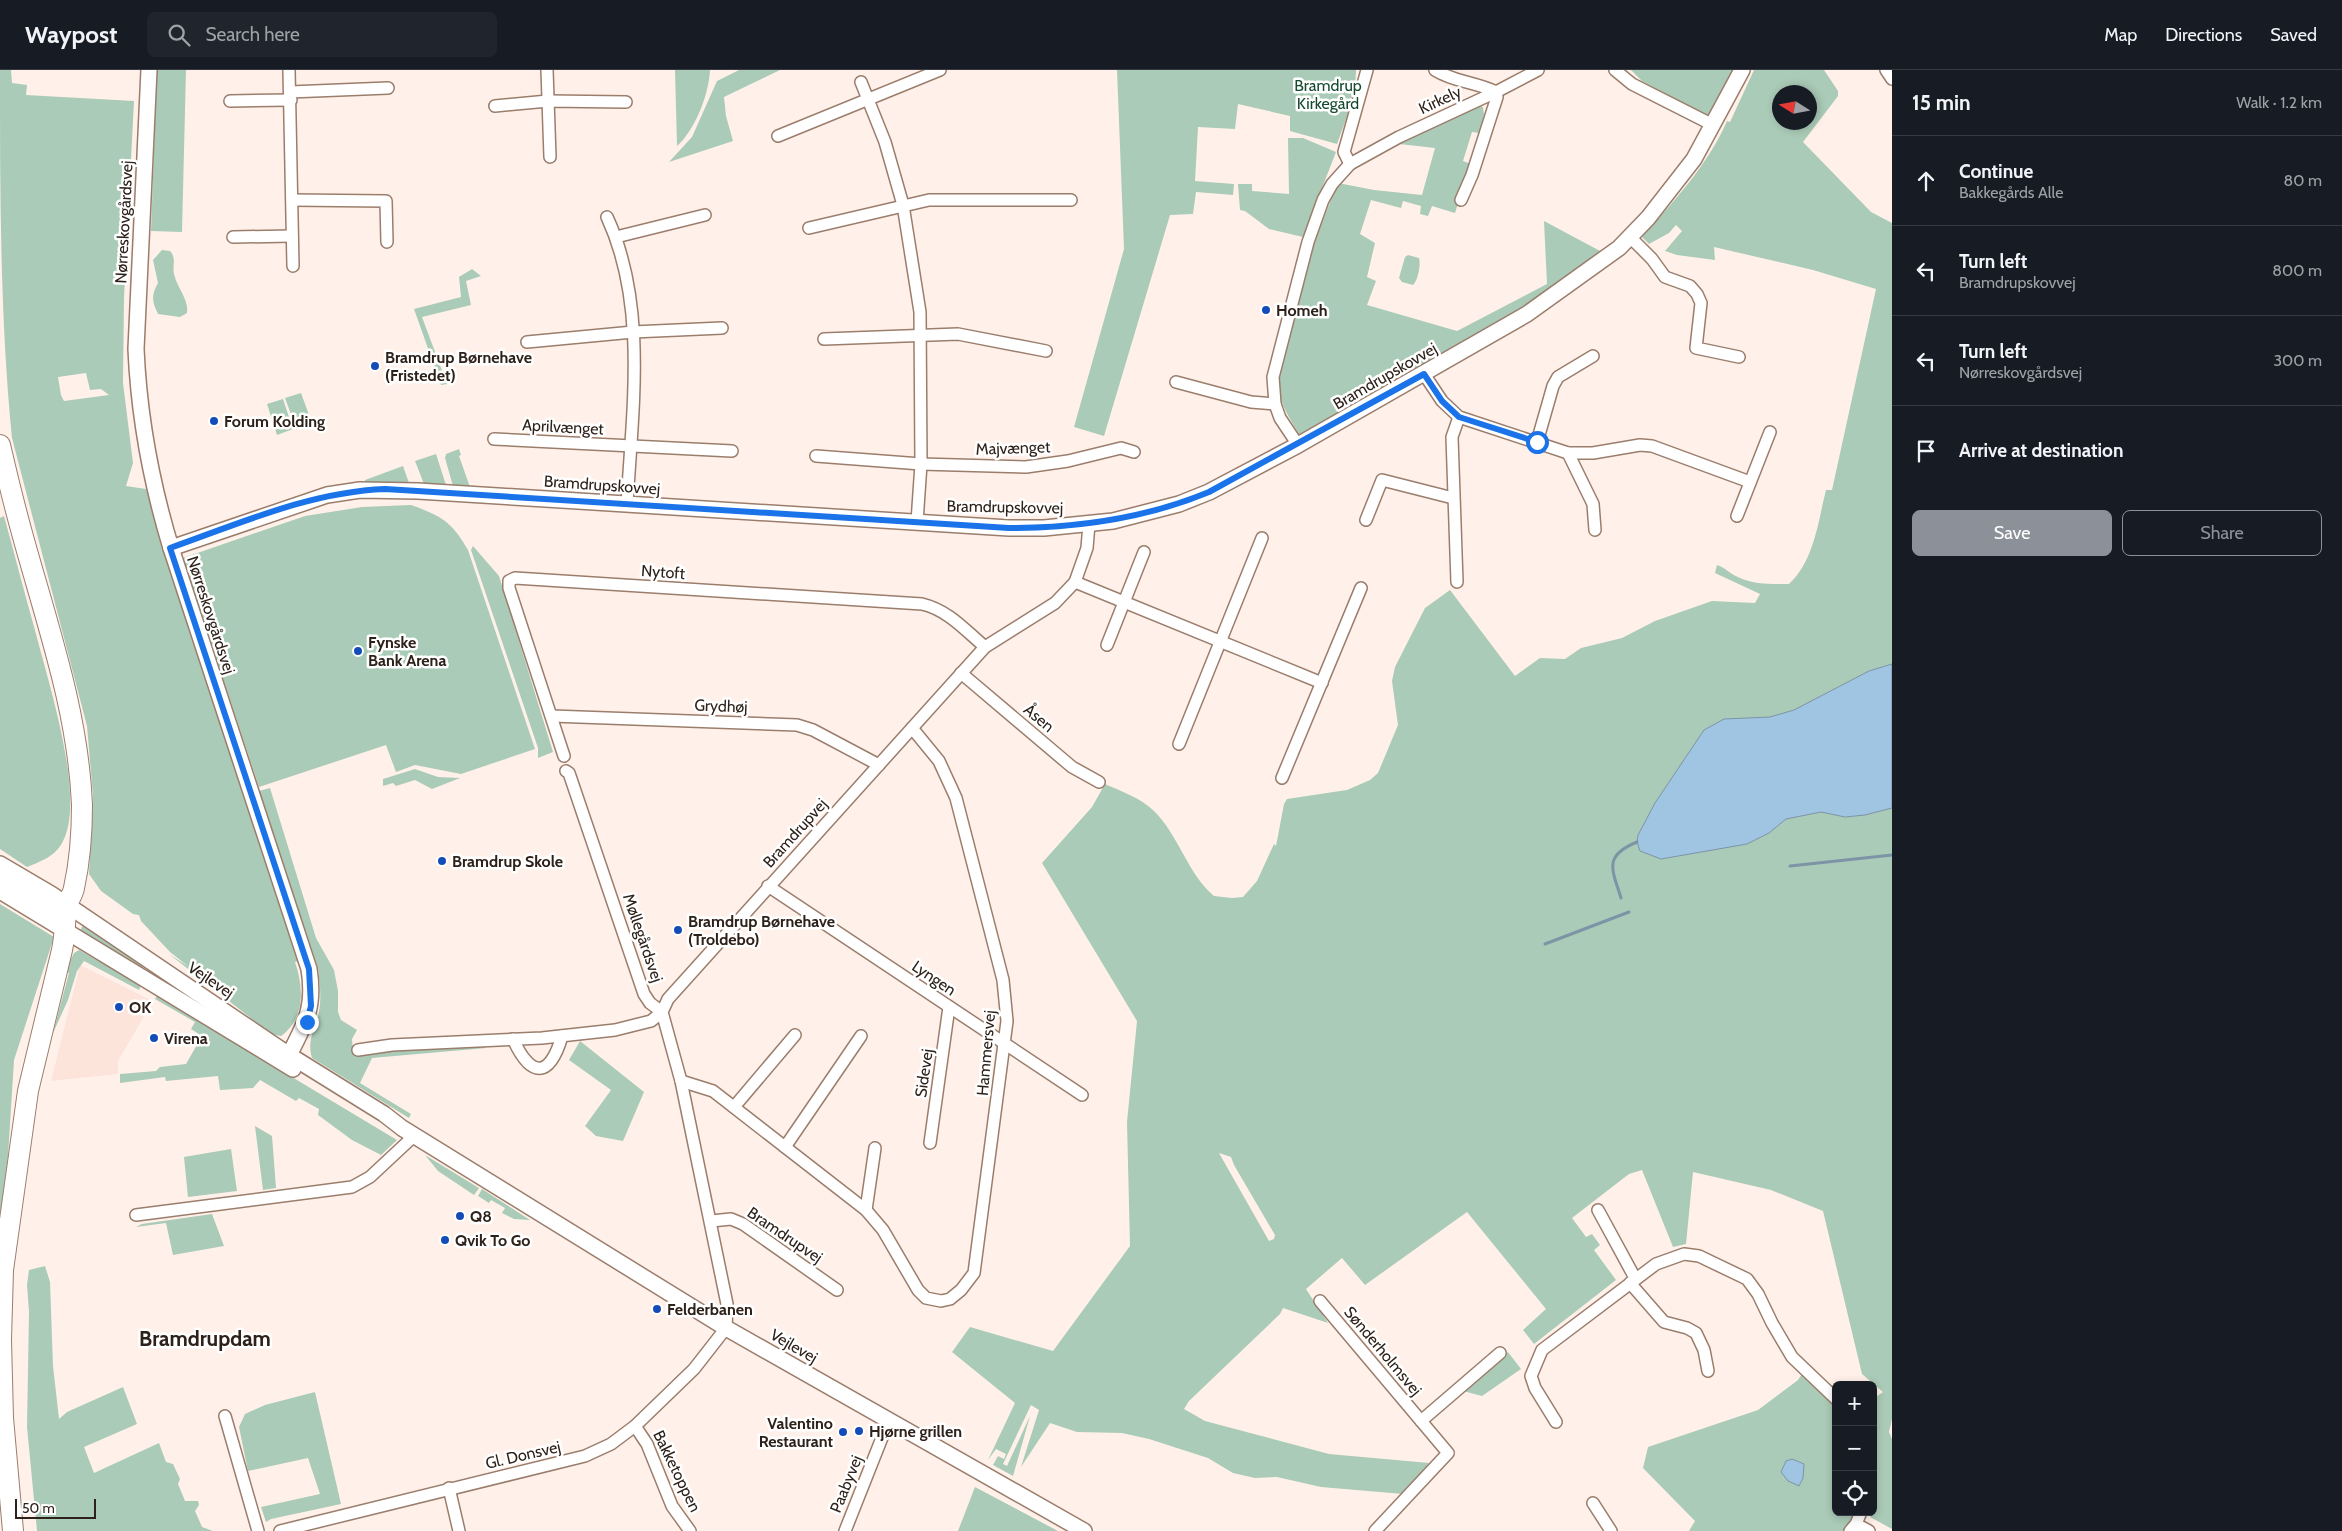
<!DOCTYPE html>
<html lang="en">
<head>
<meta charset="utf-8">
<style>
  body { margin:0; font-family:Cabin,sans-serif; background:#20242c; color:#f1f3f6 }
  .controls { position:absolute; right:15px; bottom:15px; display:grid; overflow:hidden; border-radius:8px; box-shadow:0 2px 8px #0003 }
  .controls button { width:45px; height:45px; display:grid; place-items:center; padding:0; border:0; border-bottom:1px solid #363941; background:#171b24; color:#f1f3f6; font:25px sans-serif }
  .compass { position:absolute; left:1772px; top:15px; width:45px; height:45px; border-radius:50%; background:#171b24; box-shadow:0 2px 8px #0003; rotate:281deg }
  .scale { position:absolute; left:15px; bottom:12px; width:81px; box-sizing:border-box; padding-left:5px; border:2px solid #2d211a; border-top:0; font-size:14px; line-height:18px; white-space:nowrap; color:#2d211a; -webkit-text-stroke:4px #fff; paint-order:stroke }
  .stop { position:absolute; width:15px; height:15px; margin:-11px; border:4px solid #1a73e8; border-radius:50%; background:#fff }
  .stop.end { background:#1a73e8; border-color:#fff; box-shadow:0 1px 5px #0008 }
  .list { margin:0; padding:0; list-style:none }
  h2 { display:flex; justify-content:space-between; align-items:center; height:65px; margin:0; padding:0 20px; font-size:21px }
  h2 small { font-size:16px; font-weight:400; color:#9ea1a6 }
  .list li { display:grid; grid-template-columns:32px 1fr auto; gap:15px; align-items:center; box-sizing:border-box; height:90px; padding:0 20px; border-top:1px solid #363941 }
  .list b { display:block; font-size:19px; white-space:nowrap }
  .list p { margin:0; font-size:16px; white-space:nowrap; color:#9ea1a6 }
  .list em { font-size:16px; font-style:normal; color:#9ea1a6 }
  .actions { display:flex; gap:10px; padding:15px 20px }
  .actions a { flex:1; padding:11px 0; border:1px solid #8c9099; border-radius:8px; text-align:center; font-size:18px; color:#8c9099 }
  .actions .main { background:#8c9099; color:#fff }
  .icon { flex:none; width:28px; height:28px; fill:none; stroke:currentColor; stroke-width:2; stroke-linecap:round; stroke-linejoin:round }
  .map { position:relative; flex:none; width:1892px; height:1461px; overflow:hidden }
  header { display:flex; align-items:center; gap:30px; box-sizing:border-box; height:70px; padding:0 25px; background:#171b24; border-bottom:1px solid #363941 }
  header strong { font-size:24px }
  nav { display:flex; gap:28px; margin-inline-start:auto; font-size:18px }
  .search { width:350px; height:45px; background:#20242c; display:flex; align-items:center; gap:12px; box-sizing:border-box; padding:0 18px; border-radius:8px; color:#9ea1a6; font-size:19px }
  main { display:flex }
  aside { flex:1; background:#171b24 }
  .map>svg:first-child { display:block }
  .commercial { fill:#fde4db }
  .green { fill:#aacbb7; fill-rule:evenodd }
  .water { fill:#9fc5e2; stroke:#7d94a6 }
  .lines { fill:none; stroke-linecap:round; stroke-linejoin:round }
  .stream { stroke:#7d94a6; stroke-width:3 }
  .street-casing { stroke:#9b7d6c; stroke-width:14 }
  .secondary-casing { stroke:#9b7d6c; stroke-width:18 }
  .highway-casing { stroke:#9b7d6c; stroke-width:22 }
  .street { stroke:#fff; stroke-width:11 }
  .secondary { stroke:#fff; stroke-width:15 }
  .highway { stroke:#fff; stroke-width:20 }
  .route { stroke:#1a73e8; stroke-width:6 }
  .poi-dot { fill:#134cb8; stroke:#fff; stroke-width:2 }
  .labels { text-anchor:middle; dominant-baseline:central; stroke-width:5; stroke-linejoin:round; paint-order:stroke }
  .park-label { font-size:16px; fill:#14482f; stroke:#fff }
  .street-label { font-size:16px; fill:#2d211a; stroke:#fff }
  .poi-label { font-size:16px; font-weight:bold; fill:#2d211a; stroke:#fff; text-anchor:start }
  .district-label { font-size:21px; font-weight:bold; fill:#2d211a; stroke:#fff }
</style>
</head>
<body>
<header>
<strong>Waypost</strong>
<div class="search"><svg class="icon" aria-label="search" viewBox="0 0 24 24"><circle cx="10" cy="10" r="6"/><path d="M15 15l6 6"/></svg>Search here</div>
<nav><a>Map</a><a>Directions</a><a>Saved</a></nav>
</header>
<main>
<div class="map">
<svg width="1892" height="1461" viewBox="0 0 1892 1461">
  <rect width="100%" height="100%" fill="#fff1e9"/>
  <!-- commercial -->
  <path class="commercial" d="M80,895L153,931L118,991V1004L51,1011Z"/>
  <!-- green -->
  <g class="green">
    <path d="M0,0H11L12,13L27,15L26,25L134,31L124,228L123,313L133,393L126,416L146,419L300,891L295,892C304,918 305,949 281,966L271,964L169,884L189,897L170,882L141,851L139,845L133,844L101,821L89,804L93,725L87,656L12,368C0,248 0,121 0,0ZM86,303L90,320L101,319L109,325L64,331L61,325L58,307Z"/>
    <path d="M157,0H186L182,162L151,161Z"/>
    <path d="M675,0H710C709,24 695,60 677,76Z"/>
    <path d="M739,0H780L724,27L726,46L733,71L669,92L692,67L717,11Z"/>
    <path d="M1117,0H1356C1356,26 1346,49 1337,74L1290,61V46L1238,34L1235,59L1198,57L1195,111L1234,114L1233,125L1196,122L1193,144L1170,145L1104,366L1074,357L1124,179Z"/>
    <path d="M1631,0H1733L1713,43L1705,45L1642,11Z"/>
    <path d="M1754,0H1824L1838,21V26L1803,72L1871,142L1892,153V1349L1889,1362L1892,1369V1459L1870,1447L1873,1442L1876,1420L1877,1387L1873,1364V1329L1883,1322L1862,1304L1823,1141L1771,1120L1693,1102L1686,1174L1673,1177L1642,1100L1629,1104L1572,1148L1586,1167L1592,1164L1600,1175L1594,1180L1616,1210L1534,1274L1523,1260L1546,1239L1467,1142L1365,1215L1342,1188L1306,1219L1328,1253L1283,1238L1280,1244L1189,1331L1184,1339L1205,1351L1329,1384L1429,1393L1403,1424L1321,1417L1277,1407L1255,1408L1233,1403L1208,1388L1149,1369L1122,1363L1077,1362L1050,1353L1021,1397L1039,1340L1031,1335L1003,1394L1007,1396L1030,1346L1013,1406L993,1395L998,1386L1004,1389L1006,1384L996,1379L988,1390L1015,1333L952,1282L970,1257L1053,1281L1130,1176L1127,1052L1137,951L1042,793L1092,737L1105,714C1121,721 1140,728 1153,740C1179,765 1187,803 1214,826L1232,828L1243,827L1257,811L1274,774L1276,776L1284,734L1287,729L1347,720L1370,710L1378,703L1398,655L1392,611L1395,597L1425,538L1450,520L1515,606L1540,588L1565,589L1581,578L1622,568L1655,551L1712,531L1755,533L1760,524L1715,503L1717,495C1726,498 1730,504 1738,507C1754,515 1772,514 1789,514C1814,491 1818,452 1826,420H1832L1876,219L1813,200L1714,177L1715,190L1677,185L1665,181L1682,161L1676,155L1669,163L1649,174L1642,167C1673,132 1708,95 1727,51L1730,52ZM1780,22H1810V52H1780ZM1219,1083L1231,1087L1234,1095L1275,1165L1274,1169L1269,1171Z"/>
    <path d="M1478,35L1483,37L1484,45L1479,63L1472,62L1463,91L1471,94L1455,143L1432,136L1428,146L1420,144L1421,136L1403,131L1401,138L1371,130L1360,164L1375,173L1367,207L1376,211L1367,235L1457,261L1547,214L1544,151L1602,182L1563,214L1301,367C1293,354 1284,341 1280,326C1270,284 1320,155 1338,113L1374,120L1422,125L1435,78L1399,74Z"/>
    <path d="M1288,68H1303L1336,82L1303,167L1269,159L1245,141L1240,140L1238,114H1252V121L1289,124Z"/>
    <path d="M162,180L170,181C177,189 172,195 174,204C177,218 189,229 187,243L180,247L158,244C152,232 151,225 158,213L153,190Z"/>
    <path d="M1408,185L1419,188C1421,195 1418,210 1413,215L1402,212L1399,208L1405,187Z"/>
    <path d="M472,199L481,206L466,211L471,235L422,247L447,314L441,315L414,239L461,227L459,207Z"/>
    <path d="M301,323L312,353L296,358L285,328Z"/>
    <path d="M283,329L293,359L277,365L267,334Z"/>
    <path d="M459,379L461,385L459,386L470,417L453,416L445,388L446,384Z"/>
    <path d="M436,384L446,415L424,414L415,391Z"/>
    <path d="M403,396L409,413L366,414L365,410Z"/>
    <path d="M411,435C442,446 452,452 468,480L535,679L461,704L415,695L396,702L386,675L259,717L183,488L305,446L362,437Z"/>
    <path d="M4,446C15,486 25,525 36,564C48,611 86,728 63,771C56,786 42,791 27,797L0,779V448Z"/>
    <path d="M473,476L499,506L553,682L538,688V678L471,480Z"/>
    <path d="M415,699L438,707L460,708L432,719L415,710L396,716L393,713L383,716V709Z"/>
    <path d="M270,718L316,868L334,900L338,921V942L341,950L357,960L352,969L353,982L482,974L486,978L372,988L360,1013L411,1044L409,1048L312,988C307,972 314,960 318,946C322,930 320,914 318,898L259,721Z"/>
    <path d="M0,834L54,867L14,990L8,1086L0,1146Z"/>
    <path d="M83,855L144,895L142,898L80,861Z"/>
    <path d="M79,880L141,915L139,920L84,891L77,901L68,930L53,963L69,903L65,901L74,883Z"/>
    <path d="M157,926L397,1070L381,1085L352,1070L318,1045L319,1039L299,1028L296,1031L260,1010L253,1018L220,1020L218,1006L166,1011L165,1007L120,1013V1004L156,1001L160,997L186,994L202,966L191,959L195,952L155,929Z"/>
    <path d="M580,971L644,1022L623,1071L596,1066L585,1056L611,1020L569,990Z"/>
    <path d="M255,1056L272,1066L276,1118L263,1120Z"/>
    <path d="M231,1079L237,1121L188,1127L184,1087Z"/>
    <path d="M425,1085L479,1118L474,1125L438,1101Z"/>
    <path d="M482,1119L530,1150L514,1149L502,1143L505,1138L491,1130L489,1133L478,1126Z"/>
    <path d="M212,1144L224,1176L173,1185L166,1153L136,1157L142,1154Z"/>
    <path d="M45,1196L50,1212L53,1296L59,1349L67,1342L123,1317L137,1354L84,1377L94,1403L159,1373L166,1392L173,1394L180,1409L178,1414L185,1431H198L199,1435L195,1441L202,1457L213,1461H37L27,1357L29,1242L27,1215L29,1200Z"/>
    <path d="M1508,1282L1521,1299L1482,1326L1463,1321Z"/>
    <path d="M1802,1304L1836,1337V1442H1855L1844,1461H1689L1695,1451L1643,1398L1648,1377L1758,1340L1798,1310Z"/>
    <path d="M315,1322L341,1434L271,1449L266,1452L261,1437L320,1424L308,1388L248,1401L239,1357L245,1344L265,1335Z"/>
    <path d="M975,1417L1058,1461H958Z"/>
  </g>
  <!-- water -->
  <g class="water">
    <path d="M1892,594V738L1865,745L1845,747L1821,742L1786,749L1769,763L1747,774L1661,789L1640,781L1637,772L1638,765L1655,733L1704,660L1724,649L1770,647L1794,640L1869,601Z"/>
    <path d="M1792,1389L1804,1394L1803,1408L1799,1416L1788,1411L1781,1402L1786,1391Z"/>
  </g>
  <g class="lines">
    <!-- stream -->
    <g class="stream">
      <path d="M1790,796L1892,785"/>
      <path d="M1621,828C1612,799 1603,786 1637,772"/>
      <path d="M1545,874L1629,842"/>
    </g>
    <defs>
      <g id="street">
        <path d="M289,0L293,196"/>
        <path d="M547,0L550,87"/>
        <path d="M1435,0C1454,12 1476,12 1496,22"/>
        <path d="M1615,0L1632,14L1713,55"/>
        <path d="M1886,0L1892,9"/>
        <path d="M861,12L885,72L903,135L920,242L921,394L917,452"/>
        <path d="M290,22L388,18"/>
        <path d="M230,31L291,30"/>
        <path d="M495,36L548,31L626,32"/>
        <path d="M778,66L940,0"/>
        <path d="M1350,94L1344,82L1367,0"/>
        <path d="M292,130L386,131L387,172"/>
        <path d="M1461,130L1472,105L1497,27L1496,22"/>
        <path d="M607,147C648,235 632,341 627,435"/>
        <path d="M809,158L929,130H1071"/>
        <path d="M233,167L292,166"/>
        <path d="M616,167L705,145"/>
        <path d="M1630,167L1652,189L1665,207L1690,216L1697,224L1701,233L1696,278L1739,287"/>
        <path d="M824,269L958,264L1046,281"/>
        <path d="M527,272L633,262L722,258"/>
        <path d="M1424,304L1442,331L1459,347L1568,383H1593L1640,375L1652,376L1750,412"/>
        <path d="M1176,312L1251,332L1275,334"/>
        <path d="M494,369L732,381"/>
        <path d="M1537,372L1553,316L1558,307L1593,286"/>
        <path d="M1298,375L1280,348L1275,334L1273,307L1308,172L1323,130L1332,114L1350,94L1399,67L1496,22L1538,0"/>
        <path d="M1568,383L1593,434L1595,460"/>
        <path d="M816,386L921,394L1026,397L1068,391L1121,378L1134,382"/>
        <path d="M1737,446L1770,362"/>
        <path d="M1366,450L1382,410L1453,428"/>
        <path d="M1075,512L1322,613"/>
        <path d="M1457,512L1452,367L1459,347"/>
        <path d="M1107,575L1144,482"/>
        <path d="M961,603L1072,697L1099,712"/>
        <path d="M552,646L797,655L813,660L879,695"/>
        <path d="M1179,674L1262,468"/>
        <path d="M564,686L509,518V511L515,508L922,534C948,540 965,560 985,577"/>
        <path d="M1282,708L1361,518"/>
        <path d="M768,816L1082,1025"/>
        <path d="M513,969C531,1009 550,1008 562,966"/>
        <path d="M358,980L392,975L542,968L615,960L651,951L662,942L650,933L644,924L569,703L566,701"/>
        <path d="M681,1011L713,1021L866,1140L883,1160L918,1220L926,1228L941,1231L950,1229L961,1220L974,1203L1007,951L1003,910L956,728L939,691L912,658"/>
        <path d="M734,1037L795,965"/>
        <path d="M930,1073L949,937"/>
        <path d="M785,1077L861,966"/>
        <path d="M866,1140L875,1078"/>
        <path d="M1598,1140L1635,1208"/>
        <path d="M136,1145L352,1117L370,1107L415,1065"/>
        <path d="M711,1151L731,1149L743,1154L837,1220"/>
        <path d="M1630,1213L1664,1252L1687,1258L1696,1263L1704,1280L1708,1301"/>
        <path d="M1320,1231L1448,1383L1375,1461"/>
        <path d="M225,1346L258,1461"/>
        <path d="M1421,1351L1500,1283"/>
        <path d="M1556,1352L1535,1318L1531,1306L1542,1280L1656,1194L1684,1184L1699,1186L1747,1209L1758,1224L1772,1253L1792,1287L1836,1329"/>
        <path d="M635,1356L647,1374L672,1436L690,1461"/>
        <path d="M449,1418L459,1461"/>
        <path d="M1593,1433L1611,1461"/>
        <path d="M1856,1454L1869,1461"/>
        <path d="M280,1461L585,1386L611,1374L635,1356L694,1299L726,1258L727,1234L681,1011L662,942L668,929L985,577L1055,533L1075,512L1087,478L1089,454"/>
        <path d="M845,1461L889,1350"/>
        <path d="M1850,1461L1856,1454L1861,1442"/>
      </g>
      <g id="secondary">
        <path d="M149,0L136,279C139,348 151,412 171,478L309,899C315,936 306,953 289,985"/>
        <path d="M171,478L327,425L360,420L418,421L1009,458H1044L1113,451L1179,434L1209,422L1298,375L1527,244L1619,178L1648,148L1694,89L1742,0"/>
        <path d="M0,794L51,824L289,985L384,1044L402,1058L726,1258L1084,1461"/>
        <path d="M0,821L293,999"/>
      </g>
      <g id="highway">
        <path d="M0,375C6,401 12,426 19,452C44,546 78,637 82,735C82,763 80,791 74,818C73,825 67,831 66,839C65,853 65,866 62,880L28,1021L3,1200L1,1270L3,1348L13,1461"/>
        <path d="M0,812C23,821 41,839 66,837"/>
      </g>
    </defs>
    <!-- street casing -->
    <use href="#street" class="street-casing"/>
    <!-- secondary casing -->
    <use href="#secondary" class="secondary-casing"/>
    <!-- highway casing -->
    <use href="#highway" class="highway-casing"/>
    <!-- street -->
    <use href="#street" class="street"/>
    <!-- secondary -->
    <use href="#secondary" class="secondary"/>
    <!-- highway -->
    <use href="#highway" class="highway"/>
  </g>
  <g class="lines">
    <!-- route -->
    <path class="route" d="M307,952L311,936L309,899L170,478C241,453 310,422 385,419L1009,458C1078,458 1144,449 1209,422L1424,304L1442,331L1459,347L1537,372"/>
  </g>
  <!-- markers -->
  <g class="poi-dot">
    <circle cx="1266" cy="240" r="5"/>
    <circle cx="375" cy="296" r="5"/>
    <circle cx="214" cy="351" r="5"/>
    <circle cx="358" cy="581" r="5"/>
    <circle cx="442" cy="791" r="5"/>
    <circle cx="678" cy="860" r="5"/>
    <circle cx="119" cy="937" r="5"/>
    <circle cx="154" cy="968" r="5"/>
    <circle cx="460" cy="1146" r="5"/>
    <circle cx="445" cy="1170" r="5"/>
    <circle cx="657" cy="1239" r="5"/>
    <circle cx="859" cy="1361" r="5"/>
    <circle cx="843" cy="1362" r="5"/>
  </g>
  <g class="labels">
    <!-- park labels -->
    <g class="park-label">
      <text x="1328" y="15">Bramdrup<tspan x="1328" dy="18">Kirkegård</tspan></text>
    </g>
    <!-- street labels -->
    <g class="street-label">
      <text transform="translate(1440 30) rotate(-25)">Kirkely</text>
      <text transform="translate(124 152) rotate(-87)">Nørreskovgårdsvej</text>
      <text transform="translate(1385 306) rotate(-30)">Bramdrupskovvej</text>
      <text transform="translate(563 357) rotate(3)">Aprilvænget</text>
      <text transform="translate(1013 378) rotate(-2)">Majvænget</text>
      <text transform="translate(602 415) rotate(4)">Bramdrupskovvej</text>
      <text transform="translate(1005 437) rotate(1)">Bramdrupskovvej</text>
      <text transform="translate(663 502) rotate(4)">Nytoft</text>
      <text transform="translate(211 545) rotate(72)">Nørreskovgårdsvej</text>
      <text transform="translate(721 636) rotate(2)">Grydhøj</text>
      <text transform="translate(1039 648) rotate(40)">Åsen</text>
      <text transform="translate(795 763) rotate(-48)">Bramdrupvej</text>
      <text transform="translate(643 868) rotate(71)">Møllegårdsvej</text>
      <text transform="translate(934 908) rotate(34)">Lyngen</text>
      <text transform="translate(211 910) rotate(34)">Vejlevej</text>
      <text transform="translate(986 983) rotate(-85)">Hammersvej</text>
      <text transform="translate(924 1003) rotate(-82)">Sidevej</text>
      <text transform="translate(785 1165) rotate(34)">Bramdrupvej</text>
      <text transform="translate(794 1276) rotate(30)">Vejlevej</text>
      <text transform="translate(1383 1281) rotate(50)">Sønderholmsvej</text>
      <text transform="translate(523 1385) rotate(-13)">Gl. Donsvej</text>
      <text transform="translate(677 1401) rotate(64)">Bakketoppen</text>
      <text transform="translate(846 1414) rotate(-68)">Paabyvej</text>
    </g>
    <!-- poi labels -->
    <g class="poi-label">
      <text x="1276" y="240">Homeh</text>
      <text x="385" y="287">Bramdrup Børnehave<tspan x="385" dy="18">(Fristedet)</tspan></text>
      <text x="224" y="351">Forum Kolding</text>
      <text x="368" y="572">Fynske<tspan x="368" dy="18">Bank Arena</tspan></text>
      <text x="452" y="791">Bramdrup Skole</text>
      <text x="688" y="851">Bramdrup Børnehave<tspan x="688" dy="18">(Troldebo)</tspan></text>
      <text x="129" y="937">OK</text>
      <text x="164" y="968">Virena</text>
      <text x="470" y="1146">Q8</text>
      <text x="455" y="1170">Qvik To Go</text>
      <text x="667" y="1239">Felderbanen</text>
      <text x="833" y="1353" text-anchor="end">Valentino<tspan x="833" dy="18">Restaurant</tspan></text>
      <text x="869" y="1361">Hjørne grillen</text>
    </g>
    <!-- district labels -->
    <g class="district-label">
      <text x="205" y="1268">Bramdrupdam</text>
    </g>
  </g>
</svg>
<div class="controls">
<button>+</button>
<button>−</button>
<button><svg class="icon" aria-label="locate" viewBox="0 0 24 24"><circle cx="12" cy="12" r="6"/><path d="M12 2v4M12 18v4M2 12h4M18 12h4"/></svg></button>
</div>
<svg class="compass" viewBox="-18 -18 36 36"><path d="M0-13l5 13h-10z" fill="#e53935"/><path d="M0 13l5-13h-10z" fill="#9ea1a6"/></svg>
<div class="scale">50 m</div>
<div class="stop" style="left:1537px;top:372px"></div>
<div class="stop end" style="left:307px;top:952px"></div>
</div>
<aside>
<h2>15 min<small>Walk · 1.2 km</small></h2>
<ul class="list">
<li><svg class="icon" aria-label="ahead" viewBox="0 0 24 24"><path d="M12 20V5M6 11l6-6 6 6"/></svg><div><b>Continue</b><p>Bakkegårds Alle</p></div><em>80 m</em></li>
<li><svg class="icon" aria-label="left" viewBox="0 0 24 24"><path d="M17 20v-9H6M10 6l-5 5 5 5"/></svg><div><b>Turn left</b><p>Bramdrupskovvej</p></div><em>800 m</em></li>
<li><svg class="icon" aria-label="left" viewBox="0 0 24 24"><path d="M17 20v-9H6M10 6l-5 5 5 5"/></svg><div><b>Turn left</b><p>Nørreskovgårdsvej</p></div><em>300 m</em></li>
<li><svg class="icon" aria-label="arrive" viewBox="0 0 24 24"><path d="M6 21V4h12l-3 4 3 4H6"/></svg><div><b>Arrive at destination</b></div></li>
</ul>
<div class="actions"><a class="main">Save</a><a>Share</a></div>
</aside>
</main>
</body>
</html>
